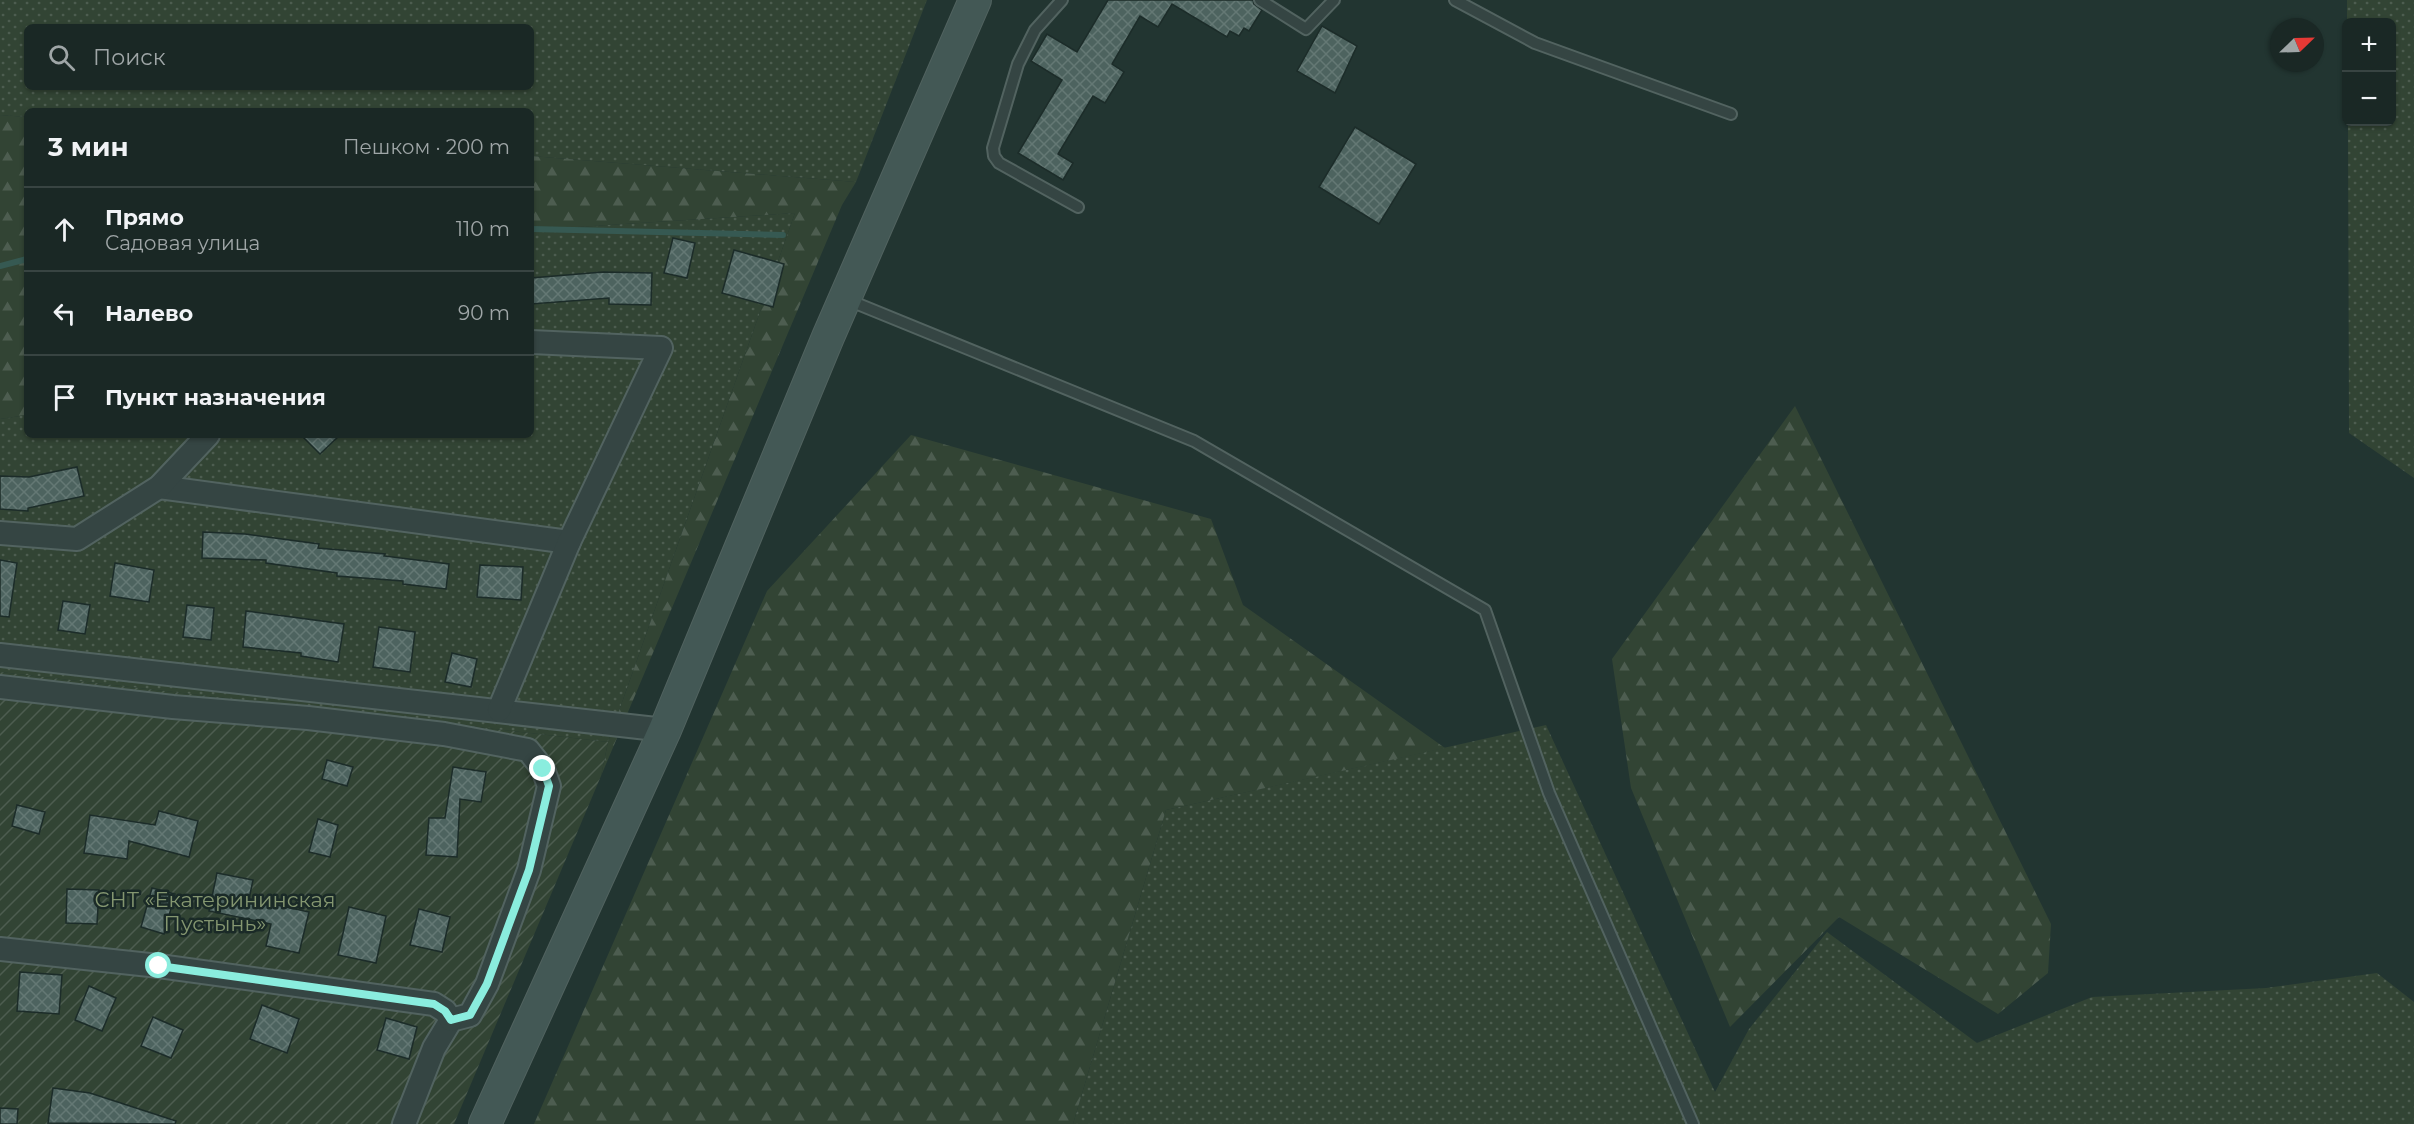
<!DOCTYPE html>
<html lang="ru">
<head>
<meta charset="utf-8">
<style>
  body { margin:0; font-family:Montserrat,sans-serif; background:#23302d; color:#f1f3f6 }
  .controls { position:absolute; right:18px; top:18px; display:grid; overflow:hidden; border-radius:9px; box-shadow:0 2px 4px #0004 }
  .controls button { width:54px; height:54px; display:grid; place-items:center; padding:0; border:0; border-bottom:2px solid #384442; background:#1a2825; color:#f1f3f6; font:30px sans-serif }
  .compass { position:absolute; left:2270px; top:18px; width:54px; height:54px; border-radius:50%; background:#1a2825; box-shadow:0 2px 4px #0004; rotate:67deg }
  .stop { position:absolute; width:18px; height:18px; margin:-14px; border:4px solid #8aedde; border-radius:50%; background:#fff }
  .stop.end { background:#8aedde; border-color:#fff; box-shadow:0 2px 6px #0008 }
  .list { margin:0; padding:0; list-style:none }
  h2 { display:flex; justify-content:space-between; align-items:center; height:78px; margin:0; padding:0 24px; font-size:26px }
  h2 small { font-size:20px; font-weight:400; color:#9fa6a7 }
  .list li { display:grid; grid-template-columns:39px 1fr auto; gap:18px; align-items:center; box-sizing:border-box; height:84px; padding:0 24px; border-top:2px solid #384442 }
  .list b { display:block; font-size:22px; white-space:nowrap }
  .list p { margin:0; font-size:20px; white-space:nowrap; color:#9fa6a7 }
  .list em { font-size:20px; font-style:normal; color:#9fa6a7 }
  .icon { flex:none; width:33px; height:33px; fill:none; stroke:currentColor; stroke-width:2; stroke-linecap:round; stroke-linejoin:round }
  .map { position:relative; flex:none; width:2414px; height:1124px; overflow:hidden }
  .search { position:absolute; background:#1a2825; box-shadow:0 2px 4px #0004; left:24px; top:24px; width:510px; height:66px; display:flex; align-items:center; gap:15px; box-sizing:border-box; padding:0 21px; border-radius:9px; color:#9fa6a7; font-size:22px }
  .panel { position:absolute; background:#1a2825; box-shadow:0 2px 4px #0004; left:24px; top:108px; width:510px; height:330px; border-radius:9px }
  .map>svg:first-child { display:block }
  .grass { fill:url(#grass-dots); fill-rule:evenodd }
  .forest { fill:url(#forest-firs) }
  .garden { fill:url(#garden-furrows) }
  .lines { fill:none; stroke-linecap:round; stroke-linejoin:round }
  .stream { stroke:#365952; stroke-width:6 }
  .building { fill:url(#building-cross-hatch); stroke:#1c2c29; stroke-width:1.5 }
  .service-casing { stroke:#526360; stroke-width:14 }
  .minor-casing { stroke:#526360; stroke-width:26 }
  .secondary-casing { stroke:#526360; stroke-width:34 }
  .service { stroke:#354543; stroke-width:10 }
  .minor { stroke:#354543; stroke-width:22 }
  .secondary { stroke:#435855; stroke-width:32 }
  .route { stroke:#8aedde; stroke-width:8 }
  .labels { text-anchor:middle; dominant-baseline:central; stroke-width:5; stroke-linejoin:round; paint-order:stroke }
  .park-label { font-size:21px; fill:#849670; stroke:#1a2a27 }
</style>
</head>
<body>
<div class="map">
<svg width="2414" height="1124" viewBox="0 0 2414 1124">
  <defs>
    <pattern id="grass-dots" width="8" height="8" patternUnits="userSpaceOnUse" patternTransform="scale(1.5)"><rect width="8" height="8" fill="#324434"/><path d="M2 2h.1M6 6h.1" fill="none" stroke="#4d5d50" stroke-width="1.8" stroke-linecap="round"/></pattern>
    <pattern id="forest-firs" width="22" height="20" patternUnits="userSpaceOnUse" patternTransform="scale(1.5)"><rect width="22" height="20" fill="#324434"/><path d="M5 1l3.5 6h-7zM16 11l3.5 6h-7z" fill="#4d5d50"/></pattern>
    <pattern id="garden-furrows" width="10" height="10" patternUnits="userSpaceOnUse" patternTransform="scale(1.5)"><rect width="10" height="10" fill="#324434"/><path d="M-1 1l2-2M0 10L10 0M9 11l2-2" fill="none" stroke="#4d5d50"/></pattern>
    <pattern id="building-cross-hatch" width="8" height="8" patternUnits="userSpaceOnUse" patternTransform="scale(1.5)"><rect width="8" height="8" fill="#4d635f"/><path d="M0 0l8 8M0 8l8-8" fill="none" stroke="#647874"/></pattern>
  </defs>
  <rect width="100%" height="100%" fill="#223531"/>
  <!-- grass -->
  <g class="grass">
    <path d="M0,0H927L856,182L531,156V111H27V117L0,115ZM27,27H531V87H27Z"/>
    <path d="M2347,0H2414V478L2349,433L2348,122H2392V22H2347Z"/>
    <path d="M795,213L608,742L0,672V419L27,415V435H531V230Z"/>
    <path d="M1546,725L1715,1092L1749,1029L1827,932L1977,1043L2092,997L2266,988L2377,973L2414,1002V1124H1073L1166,810Z"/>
  </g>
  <!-- forest -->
  <g class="forest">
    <path d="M0,115L27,117V415L0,419Z"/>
    <path d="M531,156L856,182L842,205L601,776L608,742L795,213L531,230Z"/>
    <path d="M1795,406L2051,924L2048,973L1998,1014L1839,917L1730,1027L1631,788L1612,659Z"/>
    <path d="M911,435L1211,519L1243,605L1445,748L1166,810L1073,1124H534L767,591Z"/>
  </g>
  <!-- garden -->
  <path class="garden" d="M0,672L608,742L601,776L454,1124H0Z"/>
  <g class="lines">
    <!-- stream -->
    <g class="stream">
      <path d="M531,229L783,235"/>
      <path d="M0,266L27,259"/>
    </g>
  </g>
  <!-- building -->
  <g class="building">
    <path d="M1108,0H1253L1254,4L1262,10L1249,31L1244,28L1239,36L1230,31L1227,37L1172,4L1158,27L1140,16L1112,64L1124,72L1105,103L1093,96L1058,154L1073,163L1063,180L1018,153L1062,80L1031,61L1047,34L1077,52Z"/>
    <path d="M1322,26L1357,46L1335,93L1297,71Z"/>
    <path d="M1355,127L1416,164L1379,224L1319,187Z"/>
    <path d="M673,238L695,243L687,278L664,273Z"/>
    <path d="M734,250L784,264L773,307L722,293Z"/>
    <path d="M603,272L652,273L651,305L609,304V298L531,304V278Z"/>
    <path d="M301,435H340L320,454Z"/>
    <path d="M77,467L84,496L28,508V511L0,509V476L29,477Z"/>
    <path d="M203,532L245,534L319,544L318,548L385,554L384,556L449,564L446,589L403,584V581L337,576V573L266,563V560L202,558Z"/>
    <path d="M0,560L17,563L9,617L0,616Z"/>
    <path d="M115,563L154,570L149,602L110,596Z"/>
    <path d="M480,565L523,567L521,600L477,597Z"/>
    <path d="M63,601L90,605L85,634L58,630Z"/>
    <path d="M187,605L214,608L211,640L183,637Z"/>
    <path d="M246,611L344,624L338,662L301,656V653L243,647Z"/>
    <path d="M379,627L415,632L410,672L373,667Z"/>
    <path d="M452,653L477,659L471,687L445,682Z"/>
    <path d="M327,760L353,767L347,786L322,779Z"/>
    <path d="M453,767L486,772L481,802L460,799L457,857L426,855L429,818H445Z"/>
    <path d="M17,805L45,812L39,834L12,826Z"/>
    <path d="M159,811L198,821L189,857L129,841L127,859L84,853L90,815L155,825Z"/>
    <path d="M318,819L338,825L330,857L309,852Z"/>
    <path d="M217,873L253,880L249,899L309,912L299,953L266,946L271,924L209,911Z"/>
    <path d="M152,888L175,894L164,934L141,927Z"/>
    <path d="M67,889L99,890L97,924L66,923Z"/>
    <path d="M349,907L386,916L376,963L338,955Z"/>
    <path d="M419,909L450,917L442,952L410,945Z"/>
    <path d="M20,972L62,975L59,1014L17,1011Z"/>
    <path d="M89,986L116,998L102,1031L75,1020Z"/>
    <path d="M262,1005L299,1019L287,1053L250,1039Z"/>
    <path d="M153,1017L183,1030L171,1058L141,1046Z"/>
    <path d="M386,1018L417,1027L409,1059L377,1050Z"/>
    <path d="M53,1088L90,1093L176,1121L175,1124L48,1123Z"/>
    <path d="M0,1108L18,1109L17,1124H0Z"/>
  </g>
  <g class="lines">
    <defs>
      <g id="service">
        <path d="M1062,0L1035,30L1018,64L993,148L994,156L999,163L1078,207"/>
        <path d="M1260,0L1306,29L1334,0"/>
        <path d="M1455,0L1535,43L1731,114"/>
        <path d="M848,300L1194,441L1485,610L1549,793L1693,1124"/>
      </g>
      <g id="minor">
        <path d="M159,487L569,542"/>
        <path d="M0,533L77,539L159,487L208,435"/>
        <path d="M0,655L665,730"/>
        <path d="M0,687L173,707L308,718L444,734L528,750L543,769L549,786L529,870L487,984L470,1015L451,1020L434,1048L404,1124"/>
        <path d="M499,710L569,542L661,348L531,342"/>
        <path d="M0,949L159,966L434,1004L445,1011L451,1020"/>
      </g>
      <path id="secondary" d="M485,1124L665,730L828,337L975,0"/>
    </defs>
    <!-- service casing -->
    <use href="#service" class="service-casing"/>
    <!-- minor casing -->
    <use href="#minor" class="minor-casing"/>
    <!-- secondary casing -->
    <use href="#secondary" class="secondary-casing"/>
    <!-- service -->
    <use href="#service" class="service"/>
    <!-- minor -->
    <use href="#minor" class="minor"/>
    <!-- secondary -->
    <use href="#secondary" class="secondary"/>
  </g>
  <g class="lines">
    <!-- route -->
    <path class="route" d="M159,966L434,1004L445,1011L451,1020L470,1015L487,984L529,870L549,786L543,769"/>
  </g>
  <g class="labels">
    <!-- park labels -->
    <g class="park-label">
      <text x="215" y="899">СНТ «Екатерининская<tspan x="215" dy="24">Пустынь»</tspan></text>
    </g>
  </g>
</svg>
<div class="controls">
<button>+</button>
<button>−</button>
</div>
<svg class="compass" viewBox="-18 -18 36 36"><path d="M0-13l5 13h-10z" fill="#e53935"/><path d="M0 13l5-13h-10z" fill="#9fa6a7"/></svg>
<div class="stop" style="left:159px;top:966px"></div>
<div class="stop end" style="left:543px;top:769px"></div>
<div class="search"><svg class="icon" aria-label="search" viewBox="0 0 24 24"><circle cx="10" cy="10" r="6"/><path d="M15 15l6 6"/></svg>Поиск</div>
<section class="panel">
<h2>3 мин<small>Пешком · 200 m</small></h2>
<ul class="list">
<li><svg class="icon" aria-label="ahead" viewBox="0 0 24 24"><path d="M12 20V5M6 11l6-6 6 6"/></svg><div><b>Прямо</b><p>Садовая улица</p></div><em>110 m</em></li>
<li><svg class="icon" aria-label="left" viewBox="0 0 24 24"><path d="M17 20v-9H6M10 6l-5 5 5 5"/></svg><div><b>Налево</b></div><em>90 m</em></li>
<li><svg class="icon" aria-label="arrive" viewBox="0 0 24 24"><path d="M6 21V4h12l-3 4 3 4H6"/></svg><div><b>Пункт назначения</b></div></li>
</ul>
</section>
</div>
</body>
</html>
